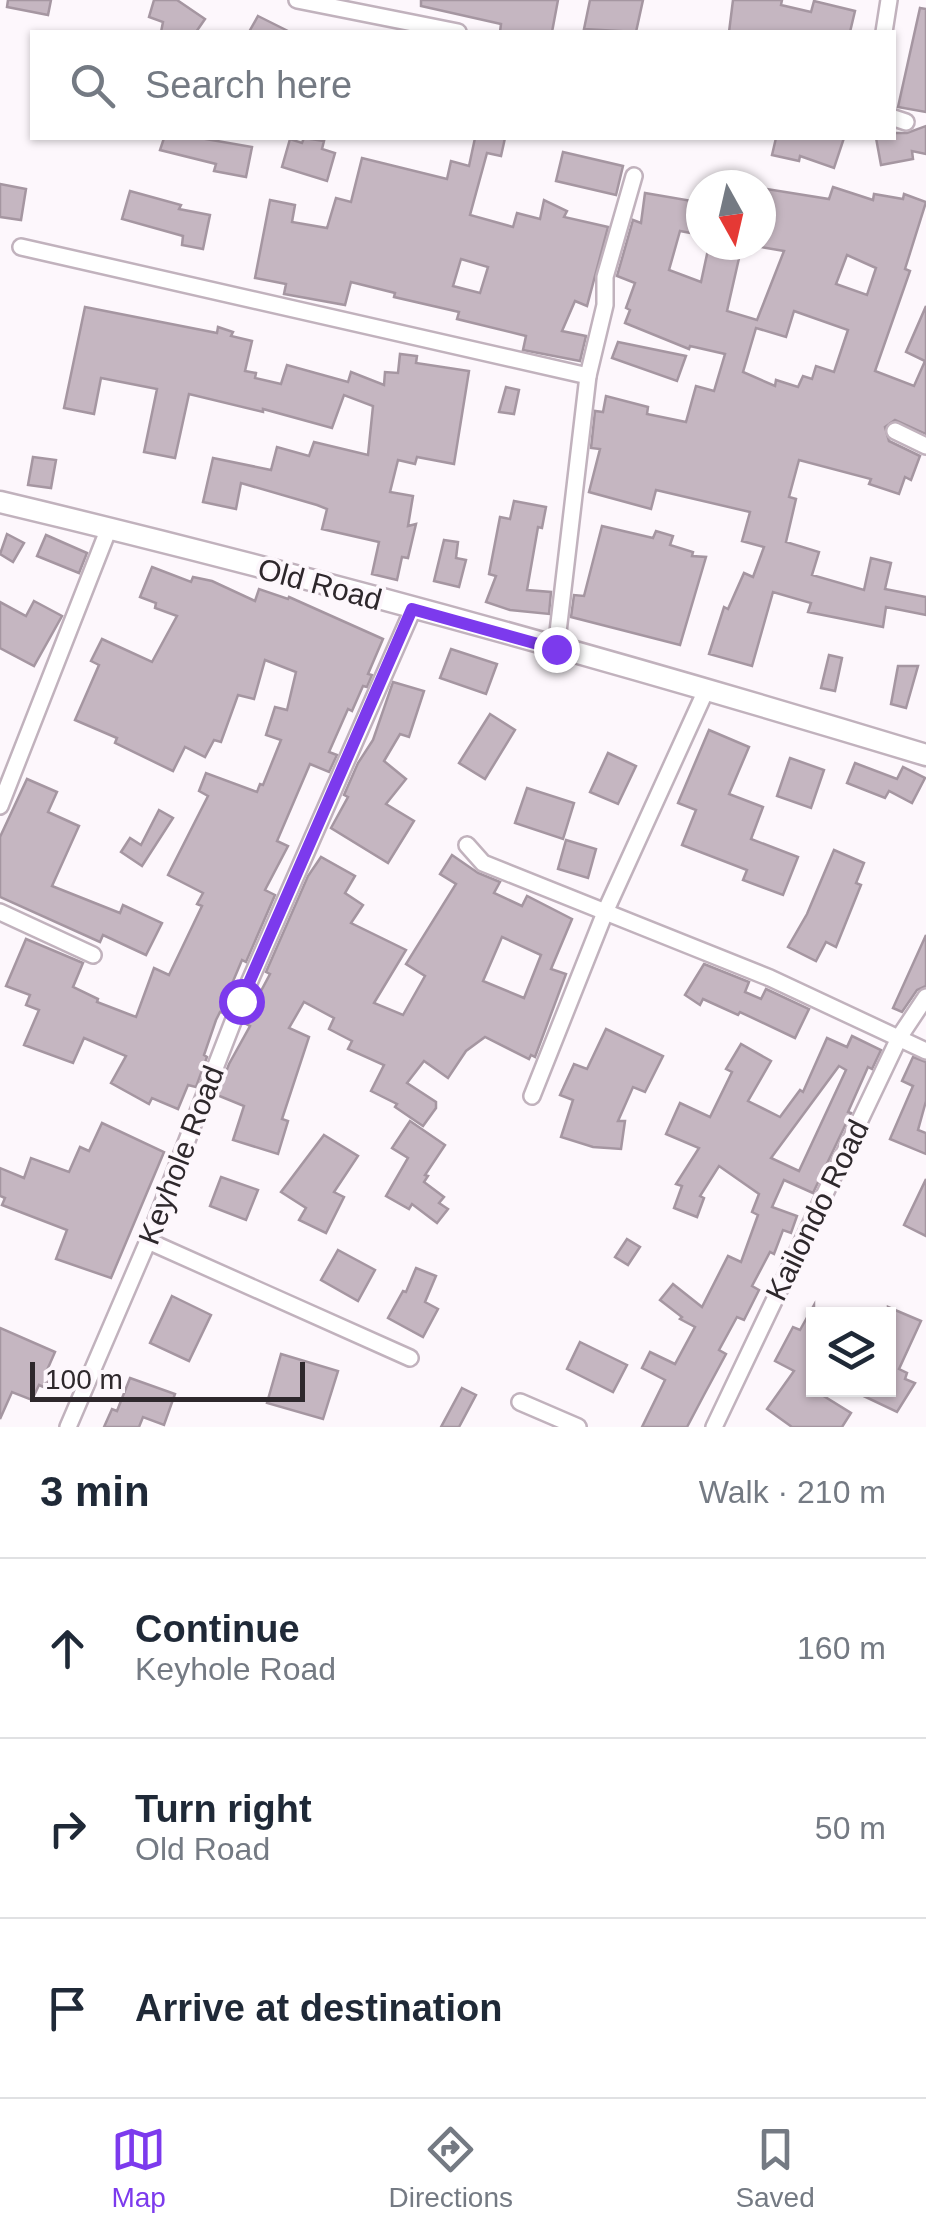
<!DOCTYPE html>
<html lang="en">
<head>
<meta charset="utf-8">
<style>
  body { margin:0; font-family:Arial,sans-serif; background:#f2f2f3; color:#1f2937 }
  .controls { position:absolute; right:30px; bottom:30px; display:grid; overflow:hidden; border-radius:0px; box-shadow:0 2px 8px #0004 }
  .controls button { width:90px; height:90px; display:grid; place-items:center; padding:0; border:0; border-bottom:2px solid #e0e1e3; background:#fff; color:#1f2937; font:50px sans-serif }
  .compass { position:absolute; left:686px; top:170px; width:90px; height:90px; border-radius:50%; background:#fff; box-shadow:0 2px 8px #0004; rotate:172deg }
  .scale { position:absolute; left:30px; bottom:25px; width:275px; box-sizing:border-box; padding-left:10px; border:5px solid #2e282c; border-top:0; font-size:28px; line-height:35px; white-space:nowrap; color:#2e282c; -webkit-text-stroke:8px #fdf7fc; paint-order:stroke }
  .stop { position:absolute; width:30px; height:30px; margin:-22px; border:8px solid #7c3aed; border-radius:50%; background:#fff }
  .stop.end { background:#7c3aed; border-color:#fff; box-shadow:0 2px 10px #0008 }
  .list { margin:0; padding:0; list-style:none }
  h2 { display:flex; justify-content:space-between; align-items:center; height:130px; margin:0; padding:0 40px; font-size:42px }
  h2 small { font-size:32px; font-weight:400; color:#747a83 }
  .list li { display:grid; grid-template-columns:65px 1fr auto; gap:30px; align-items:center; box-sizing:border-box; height:180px; padding:0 40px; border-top:2px solid #e0e1e3 }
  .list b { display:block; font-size:38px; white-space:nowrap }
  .list p { margin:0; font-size:32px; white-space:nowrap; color:#747a83 }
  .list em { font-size:32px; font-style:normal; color:#747a83 }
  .icon { flex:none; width:55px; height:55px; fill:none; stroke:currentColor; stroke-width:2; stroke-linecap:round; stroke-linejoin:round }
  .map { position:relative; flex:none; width:926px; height:1427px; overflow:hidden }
  .search { position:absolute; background:#fff; box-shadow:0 2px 8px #0004; left:30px; right:30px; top:30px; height:110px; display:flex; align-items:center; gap:25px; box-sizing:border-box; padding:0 35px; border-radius:0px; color:#747a83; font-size:38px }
  .sheet { height:670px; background:#fff }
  nav { display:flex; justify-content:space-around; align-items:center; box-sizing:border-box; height:140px; border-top:2px solid #e0e1e3; background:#fff; font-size:28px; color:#747a83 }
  nav a { display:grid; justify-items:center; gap:5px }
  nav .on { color:#7c3aed }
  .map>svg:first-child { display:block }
  .building { fill:#c5b6c1; stroke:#a596a1; stroke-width:2.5; fill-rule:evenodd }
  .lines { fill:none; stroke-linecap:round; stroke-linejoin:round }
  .minor-casing { stroke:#c1b2bd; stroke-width:20 }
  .tertiary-casing { stroke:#c1b2bd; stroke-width:25 }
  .minor { stroke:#fff; stroke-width:15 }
  .tertiary { stroke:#fff; stroke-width:20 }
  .route { stroke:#7c3aed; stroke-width:12 }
  .labels { text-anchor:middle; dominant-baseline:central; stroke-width:8; stroke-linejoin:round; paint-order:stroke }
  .street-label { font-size:30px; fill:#2e282c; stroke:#fdf7fc }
</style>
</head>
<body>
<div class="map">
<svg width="926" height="1427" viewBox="0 0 926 1427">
  <rect width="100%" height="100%" fill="#fdf7fc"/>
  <!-- building -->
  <g class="building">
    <path d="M8,0H51L48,15L7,7Z"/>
    <path d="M154,0H177L205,19L196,32H161L163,22L149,17Z"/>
    <path d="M421,0H558L552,32H500L501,24L421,6Z"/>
    <path d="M590,0H643L636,32L584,29Z"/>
    <path d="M733,0H782L781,5L811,12L814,1L855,11L850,32H729Z"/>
    <path d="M920,8L926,9V112L898,107Z"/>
    <path d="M258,16L290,32H249Z"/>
    <path d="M926,126V154L912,151L913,159L881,165L876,138H894V133H907Z"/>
    <path d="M164,138H200L252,147L246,177L214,171L216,164L160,150Z"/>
    <path d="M304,138L324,141L322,149L335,153L327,181L282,167L290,139L302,143Z"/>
    <path d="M475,138H505L501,156L487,153L470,215L513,227L517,213L540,219L544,200L567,211L564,217L608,227L587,306L575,301L562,331L586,336L580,361L523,350L526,336L457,319L459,312L394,297L395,293L351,282L345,305L284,294L286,284L255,278L270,200L295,205L292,222L327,228L336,198L351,202L362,158L447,179L451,161L469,166ZM461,259L488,267L480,293L453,286Z"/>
    <path d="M776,138H844L834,168L800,156L799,161L772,155Z"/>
    <path d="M563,152L623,166L616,195L556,181Z"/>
    <path d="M0,184L26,189L21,220L0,217Z"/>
    <path d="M833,187L873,200L874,194L903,199L904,194L926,202L905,269L910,271L875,371L914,386L925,361L906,352L926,306V434L895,420L885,427L889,441L920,456L911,480L905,477L899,494L869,484L871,479L799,460L789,497L796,499L786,542L819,552L812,575L864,590L871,558L891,563L885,589L926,597V615L886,607L883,627L808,612L811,603L773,592L752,666L709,654L724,607L728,609L744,573L753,577L764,547L742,541L750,512L656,490L651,509L589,492L600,449L591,448L595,411L603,412L606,396L648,407L647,414L686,422L696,386L714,391L725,354L690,346L689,349L625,323L630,310L626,308L635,283L617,276L633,220L641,223L645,193L692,201V207L701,211V235L680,231L669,270L701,282L709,245H742L727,311L757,320L784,251L761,247V188L829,199ZM847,255L876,268L867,295L836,284ZM794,311L848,330L834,372L816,366L812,379L803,376L798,387L776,380L775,386L743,372L756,328L786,337Z"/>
    <path d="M130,191L181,205L179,209L210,215L203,249L182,245L183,236L122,219Z"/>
    <path d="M85,307L217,333L218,327L233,332L231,336L252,341L245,371L256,373L255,378L281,384L287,365L348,382L351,372L384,385L385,372L398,373L400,354L417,356L416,363L469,371L454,464L417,457L415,464L398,460L390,492L413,496L408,526L416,524L408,558L402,557L397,580L372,574L379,542L322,529L327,509L317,505L241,483L236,509L203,502L213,458L271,470L277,447L309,456L314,442L368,455L373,406L344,395L332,428L263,409V412L189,394L175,458L144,452L157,389L101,378L94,414L64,408Z"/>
    <path d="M618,342L686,356L677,381L612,358Z"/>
    <path d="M506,387L519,390L514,414L499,412Z"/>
    <path d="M33,457L56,460L51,488L28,485Z"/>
    <path d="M514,501L546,507L542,528L538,527L527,590L551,592L549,614L510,610L486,602L496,576L489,574L500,517L510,519Z"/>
    <path d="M602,526L653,538L656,531L673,536L670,545L693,552L692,556L706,557L680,645L571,617L574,595L584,596Z"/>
    <path d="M7,534L24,543L13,562L0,554Z"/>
    <path d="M46,535L87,553L79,573L37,556Z"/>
    <path d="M444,540L458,542L456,558L466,560L459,587L434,581Z"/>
    <path d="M152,567L191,582L193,577L212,581L255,601L259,589L288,599L289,597L383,639L368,674L372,675L367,687L363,686L352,711L348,709L329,752L337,755L329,772L310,764L277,841L288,846L265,890L275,895L246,962L242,960L226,998L229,1000L224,1013L220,1012L216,1020L204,1055L207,1057L196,1087L188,1085L178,1109L152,1098L149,1104L111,1083L126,1056L84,1038L73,1063L24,1045L39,1010L26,1005L30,995L6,986L26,939L83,963L73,987L98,999L97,1002L136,1017L154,968L169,975L202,906L197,904L203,893L168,875L208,796L199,791L206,773L257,792L260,784L263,785L281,740L266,735L275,707L287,710L296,672L265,660L254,699L238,695L221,742L214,740L205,757L185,747L173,771L115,743L117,738L75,720L99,665L91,661L102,639L152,662L177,616L155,608L156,603L140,597Z"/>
    <path d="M34,601L62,616L34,666L0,648V602L26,616Z"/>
    <path d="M451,649L497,664L486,694L440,678Z"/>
    <path d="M829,655L842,658L835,691L821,688Z"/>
    <path d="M898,666H918L906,708L891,704Z"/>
    <path d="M393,682L424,691L409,737L400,734L384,761L406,779L386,804L414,821L388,863L331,828L348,797L344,795L358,763L373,740Z"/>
    <path d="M490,714L515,730L485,779L459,763Z"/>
    <path d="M709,730L749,747L729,794L763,807L751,839L798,857L783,895L743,880L747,870L682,845L696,810L678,803Z"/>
    <path d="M608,753L636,766L618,804L590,792Z"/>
    <path d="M790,758L824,770L811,808L777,796Z"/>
    <path d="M855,763L897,779L903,767L925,778L912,803L889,791L885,798L847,783Z"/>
    <path d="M27,779L57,792L48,812L79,826L52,886L120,913L123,905L162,923L146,955L103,935L100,942L0,897V837Z"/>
    <path d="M527,788L574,803L563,839L515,823Z"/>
    <path d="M159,810L173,818L142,866L121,852L130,838L141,845Z"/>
    <path d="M566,840L596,849L588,878L558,869Z"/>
    <path d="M834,850L864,863L856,883L861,885L836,947L826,942L816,961L788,947L807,914Z"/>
    <path d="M452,855L478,873L500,882L494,893L522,906L527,896L572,919L551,969L566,974L535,1057L531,1055L529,1059L485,1037L466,1051L448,1078L424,1061L407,1083L436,1102V1108L423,1126L395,1107L397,1104L371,1091L384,1065L348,1049L352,1041L329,1029L334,1018L304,1002L289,1028L309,1037L282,1119L288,1121L278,1154L233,1140L244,1106L217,1095L229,1064L250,1026L244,1023L270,974L266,972L308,876L321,857L355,876L345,893L363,905L351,923L406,950L374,1003L403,1015L425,976L406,964L456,884L440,874ZM502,937L541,955L524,998L483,981Z"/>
    <path d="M926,935V986L917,990L902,1012L893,1008Z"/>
    <path d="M704,964L749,982L745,992L761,999L766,989L809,1009L795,1038L740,1012L738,1015L703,999L700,1005L685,995Z"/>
    <path d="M606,1029L663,1056L645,1092L633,1087L618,1121H625L621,1149L593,1147L561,1137L573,1100L560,1095L574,1064L587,1069Z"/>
    <path d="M852,1036L881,1050L872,1069L868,1067L848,1112L851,1113L813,1193L784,1180L772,1207L797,1216L791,1233L783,1230L774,1254L770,1252L752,1286L759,1290L744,1320L737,1317L719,1350L726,1354L705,1393L687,1427H642L665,1380L642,1368L650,1352L675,1364L695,1327L680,1319L682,1317L660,1300L673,1284L702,1307L728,1256L741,1262L758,1215L752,1212L759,1194L719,1166L700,1196L704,1198L697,1217L674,1208L682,1186L676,1184L699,1148L666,1134L680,1103L710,1117L732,1072L726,1069L741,1044L771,1061L748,1101L780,1117L800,1090L803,1092L827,1038L847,1047ZM839,1066L846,1070L799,1171L771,1158Z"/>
    <path d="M913,1057L926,1062V1101L918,1130L926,1133V1154L890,1139L913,1086L902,1081Z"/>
    <path d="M410,1121L445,1145L425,1175L428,1176L424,1182L444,1197L439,1203L448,1209L437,1223L412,1204L409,1209L386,1196L408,1158L392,1148Z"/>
    <path d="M102,1123L164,1152L111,1278L56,1259L67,1230L2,1205L5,1198L0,1196V1168L24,1178L31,1158L69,1172L80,1147L89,1151Z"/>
    <path d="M324,1135L358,1156L334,1192L344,1197L326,1233L299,1220L306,1208L281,1192Z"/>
    <path d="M221,1177L258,1190L246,1220L210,1206Z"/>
    <path d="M926,1179V1236L904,1225Z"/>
    <path d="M627,1239L640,1247L628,1265L615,1257Z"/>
    <path d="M338,1250L375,1270L358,1301L321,1280Z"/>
    <path d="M416,1268L436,1276L425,1302L438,1309L423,1337L388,1318L403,1291L406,1292Z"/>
    <path d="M172,1296L211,1315L189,1361L150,1343Z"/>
    <path d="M814,1305V1390L851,1413L842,1427H792L767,1409L794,1371L775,1361L793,1327L800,1330Z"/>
    <path d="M888,1307L921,1321L899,1369L907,1373L905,1379L915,1383L897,1412L851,1390H888Z"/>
    <path d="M0,1328L55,1352L48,1368L54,1370L46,1388L39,1385L32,1400L12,1392L0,1419Z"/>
    <path d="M580,1342L627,1365L613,1392L567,1369Z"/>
    <path d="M281,1354L338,1371L323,1419L267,1403Z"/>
    <path d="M130,1378L175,1394L164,1425L143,1417L139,1427H104L112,1409L117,1411Z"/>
    <path d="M462,1388L476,1395L459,1427H441Z"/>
  </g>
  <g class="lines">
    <defs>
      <g id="minor">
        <path d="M297,0L458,32"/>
        <path d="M884,32L889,0"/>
        <path d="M894,118L906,122"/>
        <path d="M21,247L588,376"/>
        <path d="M895,431L926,446"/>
        <path d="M556,649L588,376L605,305V277L634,176"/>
        <path d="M0,806L109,528"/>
        <path d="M467,845L483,863L770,978L926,1051"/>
        <path d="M0,912L93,955"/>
        <path d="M532,1096L606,910L707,688"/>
        <path d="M148,1241L410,1358"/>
        <path d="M520,1402L578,1427"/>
        <path d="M68,1427L148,1241L241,1001L413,609"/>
        <path d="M714,1427L900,1036L926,997"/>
      </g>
      <path id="tertiary" d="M0,502C311,576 620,662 926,755"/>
    </defs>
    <!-- minor casing -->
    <use href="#minor" class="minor-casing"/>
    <!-- tertiary casing -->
    <use href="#tertiary" class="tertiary-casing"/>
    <!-- minor -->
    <use href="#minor" class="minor"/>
    <!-- tertiary -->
    <use href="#tertiary" class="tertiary"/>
  </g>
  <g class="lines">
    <!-- route -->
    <path class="route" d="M241,1001L412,609L556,649"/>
  </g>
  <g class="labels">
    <!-- street labels -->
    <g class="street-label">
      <text transform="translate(320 584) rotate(15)">Old Road</text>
      <text transform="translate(181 1155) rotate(-69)">Keyhole Road</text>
      <text transform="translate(817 1210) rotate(-64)">Kailondo Road</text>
    </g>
  </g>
</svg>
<div class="controls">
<button><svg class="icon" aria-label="layers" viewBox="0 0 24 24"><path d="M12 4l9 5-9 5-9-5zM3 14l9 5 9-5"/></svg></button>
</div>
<svg class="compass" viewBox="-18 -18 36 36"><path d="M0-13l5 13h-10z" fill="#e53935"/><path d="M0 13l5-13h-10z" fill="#747a83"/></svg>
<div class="scale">100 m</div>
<div class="stop" style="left:241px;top:1001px"></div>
<div class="stop end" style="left:556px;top:649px"></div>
<div class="search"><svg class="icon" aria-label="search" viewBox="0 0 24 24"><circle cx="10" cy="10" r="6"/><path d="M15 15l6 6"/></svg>Search here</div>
</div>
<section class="sheet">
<h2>3 min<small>Walk · 210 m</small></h2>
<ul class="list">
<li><svg class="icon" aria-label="ahead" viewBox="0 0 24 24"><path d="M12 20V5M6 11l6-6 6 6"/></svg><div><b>Continue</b><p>Keyhole Road</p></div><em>160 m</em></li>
<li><svg class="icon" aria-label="right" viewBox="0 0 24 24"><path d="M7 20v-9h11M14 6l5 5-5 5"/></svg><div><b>Turn right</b><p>Old Road</p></div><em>50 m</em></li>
<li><svg class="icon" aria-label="arrive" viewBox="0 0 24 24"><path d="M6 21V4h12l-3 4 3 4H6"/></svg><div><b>Arrive at destination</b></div></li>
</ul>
</section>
<nav>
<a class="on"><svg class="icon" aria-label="map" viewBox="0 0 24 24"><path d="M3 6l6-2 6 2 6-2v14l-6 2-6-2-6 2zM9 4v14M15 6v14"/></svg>Map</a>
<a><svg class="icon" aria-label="directions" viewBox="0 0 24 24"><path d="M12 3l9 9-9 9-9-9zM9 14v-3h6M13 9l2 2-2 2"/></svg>Directions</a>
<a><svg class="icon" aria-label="saved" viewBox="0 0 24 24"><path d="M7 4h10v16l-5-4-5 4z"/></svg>Saved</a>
</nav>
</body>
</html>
